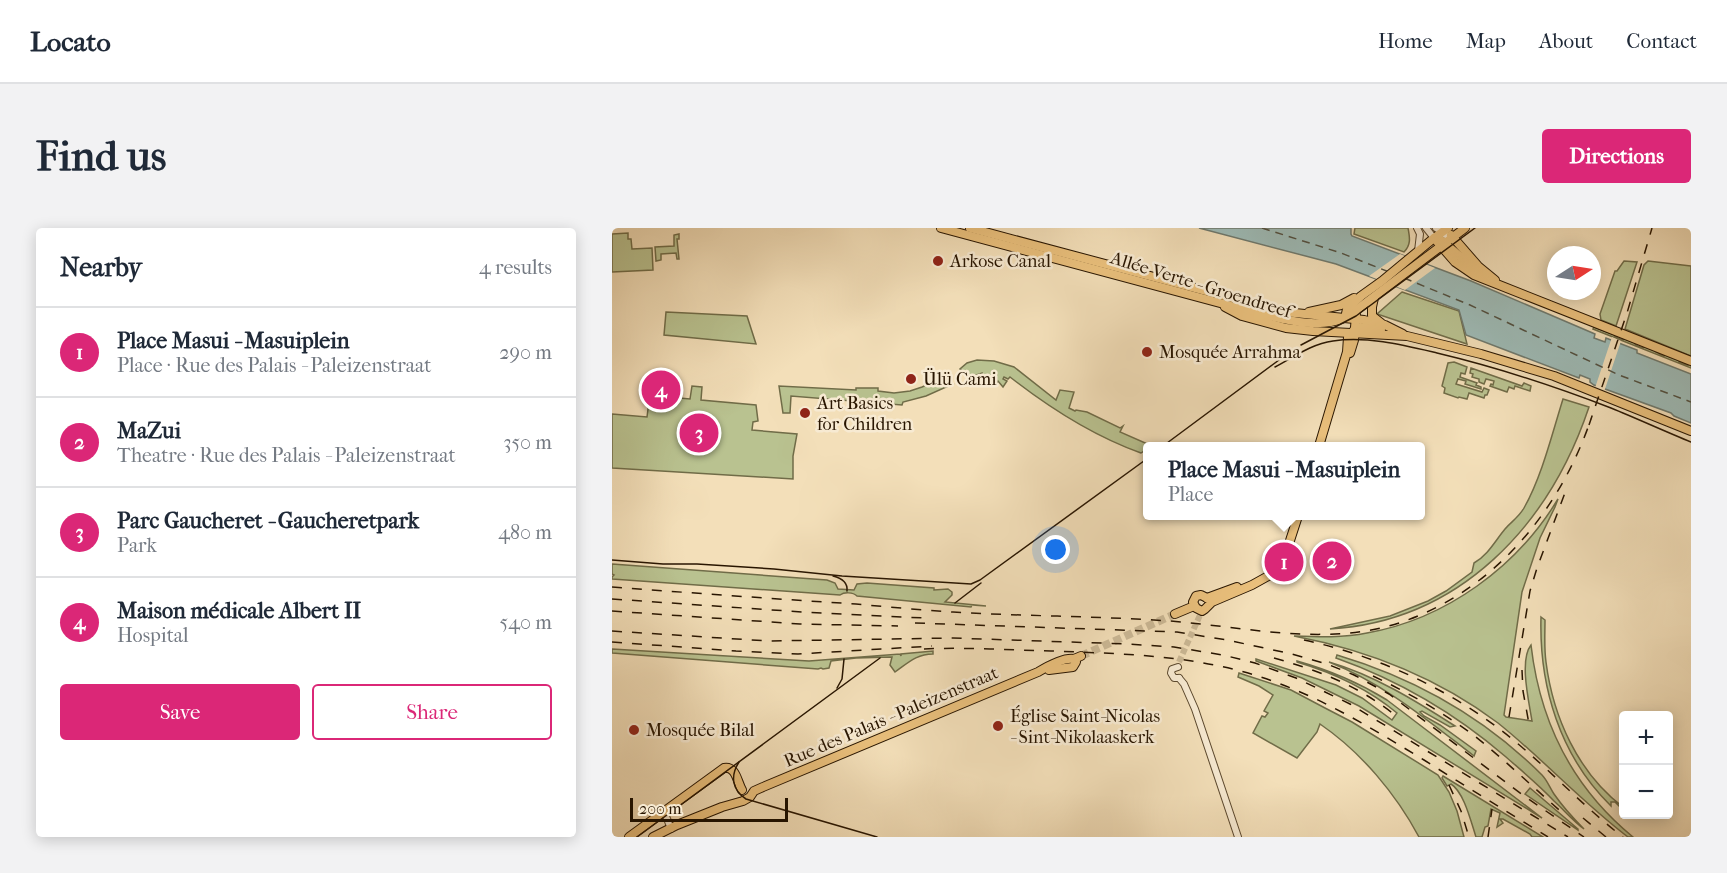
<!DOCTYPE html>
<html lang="en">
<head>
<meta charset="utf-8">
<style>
  body { margin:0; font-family:"IM FELL French Canon",serif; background:#f2f2f3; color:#1f2937 }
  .controls { position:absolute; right:18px; bottom:18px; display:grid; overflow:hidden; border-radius:6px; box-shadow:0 3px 15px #0003 }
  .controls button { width:54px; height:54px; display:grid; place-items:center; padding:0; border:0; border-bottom:2px solid #e0e1e3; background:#fff; color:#1f2937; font:30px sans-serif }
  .compass { position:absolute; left:935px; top:18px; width:54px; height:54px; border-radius:50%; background:#fff; box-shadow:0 3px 15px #0003; rotate:78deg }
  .scale { position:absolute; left:18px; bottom:15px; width:158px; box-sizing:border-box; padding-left:6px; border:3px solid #281500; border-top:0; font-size:16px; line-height:21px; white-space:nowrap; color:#281500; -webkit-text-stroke:4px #f7ead2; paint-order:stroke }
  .you { position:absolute; left:444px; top:322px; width:21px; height:21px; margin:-15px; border:4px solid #fff; border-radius:50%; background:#1a73e8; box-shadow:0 0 0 9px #1a73e833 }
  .badge { display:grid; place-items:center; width:39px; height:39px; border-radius:50%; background:#db2777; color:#fff; font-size:20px; font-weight:700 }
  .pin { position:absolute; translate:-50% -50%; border:3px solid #fff; box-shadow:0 2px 6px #0006 }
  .popup { position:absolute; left:531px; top:214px; width:282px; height:78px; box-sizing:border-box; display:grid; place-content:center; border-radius:6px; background:#fff; filter:drop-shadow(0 2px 4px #0005); font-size:20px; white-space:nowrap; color:#747a83 }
  .popup b { font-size:22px; color:#1f2937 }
  .popup::after { content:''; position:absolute; left:50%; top:100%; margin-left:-12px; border:12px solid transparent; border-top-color:#fff }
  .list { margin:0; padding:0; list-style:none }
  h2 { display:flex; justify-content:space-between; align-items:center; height:78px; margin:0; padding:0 24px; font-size:26px }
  h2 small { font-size:20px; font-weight:400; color:#747a83 }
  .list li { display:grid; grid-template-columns:39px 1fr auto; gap:18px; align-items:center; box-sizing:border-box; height:90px; padding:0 24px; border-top:2px solid #e0e1e3 }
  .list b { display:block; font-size:22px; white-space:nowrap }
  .list p { margin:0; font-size:20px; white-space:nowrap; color:#747a83 }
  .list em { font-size:20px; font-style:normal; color:#747a83 }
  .actions { display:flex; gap:12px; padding:18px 24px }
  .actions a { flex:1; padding:14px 0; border:2px solid #db2777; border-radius:6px; text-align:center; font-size:21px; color:#db2777 }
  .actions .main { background:#db2777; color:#fff }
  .map { position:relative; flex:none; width:1079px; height:609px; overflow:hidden; border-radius:6px }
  header { display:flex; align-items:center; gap:36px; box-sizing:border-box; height:84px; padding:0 30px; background:#fff; border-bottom:2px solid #e0e1e3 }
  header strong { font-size:28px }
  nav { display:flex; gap:33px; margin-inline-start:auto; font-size:21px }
  .intro { display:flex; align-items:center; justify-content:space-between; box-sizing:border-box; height:144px; padding:0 36px }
  h1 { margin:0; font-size:42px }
  .button { padding:15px 27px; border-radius:6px; background:#db2777; color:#fff; font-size:21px; font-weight:700 }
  main { display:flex; gap:36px; padding:0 36px }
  aside { flex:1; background:#fff; border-radius:6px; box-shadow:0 3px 15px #0003 }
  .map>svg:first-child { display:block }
  .green { fill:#b9c290; stroke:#706c48; stroke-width:1.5 }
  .water { fill:#9dbbb7; stroke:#6e796e; stroke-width:1.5 }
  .pier { fill:#f3dfb9 }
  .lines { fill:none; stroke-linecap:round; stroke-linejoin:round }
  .ferry { stroke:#514f40; stroke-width:1.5; stroke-dasharray:8 6; stroke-linecap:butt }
  .minor-tunnel { stroke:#cab794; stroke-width:6; stroke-dasharray:6 3; stroke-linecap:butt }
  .major-tunnel { stroke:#cab794; stroke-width:8; stroke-dasharray:8 4; stroke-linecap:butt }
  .minor-casing { stroke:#5b482e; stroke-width:8 }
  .major-casing { stroke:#281500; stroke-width:10 }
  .minor { stroke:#f7ead2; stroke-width:6 }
  .major { stroke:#eac07c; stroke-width:8 }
  .tram { stroke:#281500; stroke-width:1.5 }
  .rail { stroke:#281500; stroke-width:1.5; stroke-dasharray:10 10; stroke-linecap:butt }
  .poi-dot { fill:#8f2418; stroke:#f7ead2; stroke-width:2 }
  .labels { text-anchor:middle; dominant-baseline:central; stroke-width:5; stroke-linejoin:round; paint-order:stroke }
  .poi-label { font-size:18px; fill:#281500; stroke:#f7ead2; text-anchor:start }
  .street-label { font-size:18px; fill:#281500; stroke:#f7ead2 }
</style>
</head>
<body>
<header>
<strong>Locato</strong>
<nav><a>Home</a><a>Map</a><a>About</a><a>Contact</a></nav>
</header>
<div class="intro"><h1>Find us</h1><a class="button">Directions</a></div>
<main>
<aside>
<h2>Nearby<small>4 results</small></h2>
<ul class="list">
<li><span class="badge">1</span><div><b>Place Masui - Masuiplein</b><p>Place · Rue des Palais - Paleizenstraat</p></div><em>290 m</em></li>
<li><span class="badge">2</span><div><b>MaZui</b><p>Theatre · Rue des Palais - Paleizenstraat</p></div><em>350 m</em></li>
<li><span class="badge">3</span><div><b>Parc Gaucheret - Gaucheretpark</b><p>Park</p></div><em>480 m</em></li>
<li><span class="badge">4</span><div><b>Maison médicale Albert II</b><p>Hospital</p></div><em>540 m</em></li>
</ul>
<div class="actions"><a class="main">Save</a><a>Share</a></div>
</aside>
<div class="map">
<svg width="1079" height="609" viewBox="0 0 1079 609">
  <rect width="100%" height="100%" fill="#f3dfb9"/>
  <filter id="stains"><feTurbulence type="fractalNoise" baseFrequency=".00333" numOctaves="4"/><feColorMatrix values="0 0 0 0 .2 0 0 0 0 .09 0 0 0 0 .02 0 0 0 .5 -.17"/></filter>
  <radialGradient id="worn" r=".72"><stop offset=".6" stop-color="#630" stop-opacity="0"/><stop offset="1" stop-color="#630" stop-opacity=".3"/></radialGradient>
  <!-- green -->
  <g class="green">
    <path d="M743,0H796C798,10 799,17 792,24L742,6Z"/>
    <path d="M16,5V11H19L20,21L40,20L41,42L0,44V6Z"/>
    <path d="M67,6V11H65L67,31H65L64,25L49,26V32L44,33L43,19L62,18V7Z"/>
    <path d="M1012,33L1025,34L1004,98L989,92L988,86L1003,43H1005Z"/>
    <path d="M1036,33L1079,38V128L1013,101L1032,37Z"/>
    <path d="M790,64L847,83L855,116L765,86Z"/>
    <path d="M54,84L135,88L144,116L52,107Z"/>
    <path d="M982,99L1003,107V109L1011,112L1012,110L1024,115L1023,117L1031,120L1032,118L1045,122L1044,124L1052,128L1054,126L1068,131L1067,134L1076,137L1077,135L1079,136V140L981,101Z"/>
    <path d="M365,132L382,133L402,139L444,172L448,162L462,164L457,180L463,183L464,182L475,184L508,200L511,198L508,204L540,218H536L535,221L529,225C481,208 439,181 398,149L396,151L392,149L391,151L395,153L391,159L386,153L385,155L374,148L372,150L370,149V145L359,149L348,141L355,135Z"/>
    <path d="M842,134L855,139L853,146L849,145L848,149L865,155L864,157L869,159V161L853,156L854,153L846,151L844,156L870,164L872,160L877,162L875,167H873L872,170L857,165L855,171L847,169L846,170L832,165L833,160L830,158L836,135Z"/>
    <path d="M859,140L910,158L912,155L919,158L918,163L903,158L902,161L897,159L895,164L878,158L879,156L881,157L882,153L874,151L872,156L867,154V151L860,149L861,146L858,145Z"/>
    <path d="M331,150L341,156L314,168L291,174L290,177L179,168L178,185H171L167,158L244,162V160H266V163L282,165L298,163L310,159Z"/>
    <path d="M39,157L47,158L46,168L78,171L80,158L90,159L89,172L144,177L146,193L141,194L140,202L185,206L181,228V251L0,240V186L35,189Z"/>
    <path d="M951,171L977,179C937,298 848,393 718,401L778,388L816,373L834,363L860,344L862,335C876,327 883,313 893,301C899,294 907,289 912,280C930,248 940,206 951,171Z"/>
    <path d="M946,271L943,279L928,310L910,364L892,487L894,489L920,493C917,474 907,432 919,417C928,495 960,559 1021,609H1016C970,574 931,531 886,495C826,450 755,422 682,408C707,409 731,410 755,405C834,391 905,339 946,271Z"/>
    <path d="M0,336L215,352L223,355L226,361L242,362L245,356L255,355L322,360V362L336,361L340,364V367L333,374L374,378L360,377L359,379L245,368C241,364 232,364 228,367L0,351V349L2,347L0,346Z"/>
    <path d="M929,389L933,392C933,406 932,420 934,434C941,489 966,545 1011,579V582L1003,574H999V578C948,528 927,459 929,389Z"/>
    <path d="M0,421L197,433L288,426L289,428V426L321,423V426C305,426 297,434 283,444L278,437L280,429L244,430L219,433L217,440L211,441L209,440L206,441L0,425Z"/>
    <path d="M725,427C802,450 873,490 930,547C935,552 938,560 942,566C951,579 961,590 972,601C961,593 952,582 942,573C927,557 910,543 894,529C844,486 786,452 724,430Z"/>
    <path d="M644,431L724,457L750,470L780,492L785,485C755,460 722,445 685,434V433C717,442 746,454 775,472L930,590L747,478L690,450L644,433Z"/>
    <path d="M717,434C762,447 804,473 843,498L838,499L810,483L808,484L812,488L828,497L864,523L862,528C815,492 773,456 717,434Z"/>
    <path d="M627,445L679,462L713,480L740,494L826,547L837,564L845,583L852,609H807C784,566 749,524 708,496L705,504L685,530L641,505L650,488L653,489L656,485L652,483L661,467L647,458L626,449Z"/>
    <path d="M831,548L931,609H920L918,606L891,591H888L891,595L885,599L888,585L879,581L876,598L873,599L870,609H864C859,594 852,564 839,556L835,558L830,550Z"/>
    <path d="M918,560L966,601V602L913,566Z"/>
  </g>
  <!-- water -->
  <path class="water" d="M587,0H739V6L740,8L859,53L983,106L982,110L993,114L994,110L1025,122V125L1079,146V195L1062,188L1059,185L982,157L978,154V151L968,147L967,150L854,107L847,82L724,36Z"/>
  <!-- pier -->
  <g class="pier">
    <path d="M788,26L823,40L793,62L757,48Z"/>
    <path d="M1000,109L1009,113L992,164L983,160Z"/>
  </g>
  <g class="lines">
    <!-- ferry -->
    <g class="ferry">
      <path d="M650,0L729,25L777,44"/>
      <path d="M792,50L858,77L1007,147L1079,174"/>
    </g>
    <!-- minor-tunnel -->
    <path class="minor-tunnel" d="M567,434L588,387"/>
    <!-- major-tunnel -->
    <path class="major-tunnel" d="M469,428L563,386"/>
    <defs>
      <g id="minor">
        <path d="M805,0L808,6L806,23"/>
        <path d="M814,0L822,10"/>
        <path d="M824,0L842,13"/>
        <path d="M566,439L560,441L559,445L562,450H567"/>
        <path d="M567,450L572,456L583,481L626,609"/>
        <path d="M52,583L59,601"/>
      </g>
      <g id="major">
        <path d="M329,0L649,86C678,93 708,101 735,89L853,0"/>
        <path d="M358,0L673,84L752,92L773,97L791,106"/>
        <path d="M839,7L866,38L883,52"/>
        <path d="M822,10L843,34L862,47L1079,133"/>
        <path d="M829,12L860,39L868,44"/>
        <path d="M762,70L760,79V88L769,95"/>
        <path d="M613,79L630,88L674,100L701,103L795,108L869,126L942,148L1079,203"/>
        <path d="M697,84L729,77L742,70"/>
        <path d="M733,90L735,81L749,68L770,53L822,10L836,0"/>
        <path d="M742,102L748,99L769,102"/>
        <path d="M738,125L742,112L744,87"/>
        <path d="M707,218L735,124L736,109L741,104"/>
        <path d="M595,370L589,367L584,368L581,374L584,380L590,383L593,381L600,374L640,357L658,347L672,331L686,288"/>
        <path d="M595,370L625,359"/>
        <path d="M563,386L582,378"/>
        <path d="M437,442L461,439L464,434L462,431"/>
        <path d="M17,609L112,540C124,538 125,553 130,562"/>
        <path d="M41,609L65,597L110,579L131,573L138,569L142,563L151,559L426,444C436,438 452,429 462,431L469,428"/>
      </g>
    </defs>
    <!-- minor casing -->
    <use href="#minor" class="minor-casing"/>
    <!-- major casing -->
    <use href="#major" class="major-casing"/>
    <!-- minor -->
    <use href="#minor" class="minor"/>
    <!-- major -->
    <use href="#major" class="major"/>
    <!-- tram -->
    <g class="tram">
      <path d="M689,117L744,88L863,0"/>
      <path d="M663,139C682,129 699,116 721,113C755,108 791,117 825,125C884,139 942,158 999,180C1026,191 1052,203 1079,214"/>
      <path d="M551,218L667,132"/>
      <path d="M0,332L51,336H85L162,341L230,348L359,356L368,352L536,230"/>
      <path d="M221,348C229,350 236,354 235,363"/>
      <path d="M343,375L369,355"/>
      <path d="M225,460L230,451L232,431"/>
      <path d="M127,534C118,548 120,562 134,571L265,609"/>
      <path d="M25,609L268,430"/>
    </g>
    <!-- rail -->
    <g class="rail">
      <path d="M977,197L1015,85L1040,0"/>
      <path d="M0,359C81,365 163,371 244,376C276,379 309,382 341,384C408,388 475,388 542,392C624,396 710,421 790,394C883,362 948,282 979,191"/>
      <path d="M0,371L190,384L312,390"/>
      <path d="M0,383L188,396L286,398"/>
      <path d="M303,395L565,404L615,412L680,426L715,436L742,447L777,466L912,568L972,609"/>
      <path d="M0,403L156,413L341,410L515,416L562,419L611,427L643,435L684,450L738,476L956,609"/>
      <path d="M692,412C770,429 844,464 905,515C941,545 973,580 1011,609"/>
      <path d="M0,414L124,423L186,426L320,418"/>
      <path d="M312,421C354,419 397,422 439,423C515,426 591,427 663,454C716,473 764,503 812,532C853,558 894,583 936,609"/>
      <path d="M662,430C708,443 745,457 783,487"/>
      <path d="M910,442L911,463L917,496"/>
      <path d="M761,448C797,465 832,485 864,509C895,534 924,562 954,588"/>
      <path d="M897,489L918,363L925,340L954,262"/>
      <path d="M837,557L849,583L857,609"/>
      <path d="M971,590L994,609"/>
      <path d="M876,609L880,581"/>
    </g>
  </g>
  <!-- markers -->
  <g class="poi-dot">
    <circle cx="326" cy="33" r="6"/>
    <circle cx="535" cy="124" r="6"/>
    <circle cx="299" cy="151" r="6"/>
    <circle cx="193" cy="185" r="6"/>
    <circle cx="386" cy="498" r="6"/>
    <circle cx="22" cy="502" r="6"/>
  </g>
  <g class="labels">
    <!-- poi labels -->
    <g class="poi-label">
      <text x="338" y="33">Arkose Canal</text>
      <text x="547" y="124">Mosquée Arrahma</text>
      <text x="311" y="151">Ülü Cami</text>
      <text x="205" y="175">Art Basics<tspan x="205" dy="21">for Children</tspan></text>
      <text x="398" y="488">Église Saint-Nicolas<tspan x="398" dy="21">- Sint-Nikolaaskerk</tspan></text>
      <text x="34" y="502">Mosquée Bilal</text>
    </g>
    <!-- street labels -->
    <g class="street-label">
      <text transform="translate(589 57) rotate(17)">Allée Verte - Groendreef</text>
      <text transform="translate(279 489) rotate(-23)">Rue des Palais - Paleizenstraat</text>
    </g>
  </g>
  <rect width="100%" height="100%" filter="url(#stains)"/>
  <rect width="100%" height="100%" fill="url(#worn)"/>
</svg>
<div class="controls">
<button>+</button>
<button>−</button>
</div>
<svg class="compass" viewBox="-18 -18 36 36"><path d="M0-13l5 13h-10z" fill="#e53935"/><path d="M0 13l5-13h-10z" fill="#747a83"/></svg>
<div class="scale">200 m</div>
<div class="you"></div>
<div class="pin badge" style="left:672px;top:334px">1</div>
<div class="popup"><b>Place Masui - Masuiplein</b>Place</div>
<div class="pin badge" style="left:720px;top:333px">2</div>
<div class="pin badge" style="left:87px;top:205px">3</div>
<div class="pin badge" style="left:49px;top:162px">4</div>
</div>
</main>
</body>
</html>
